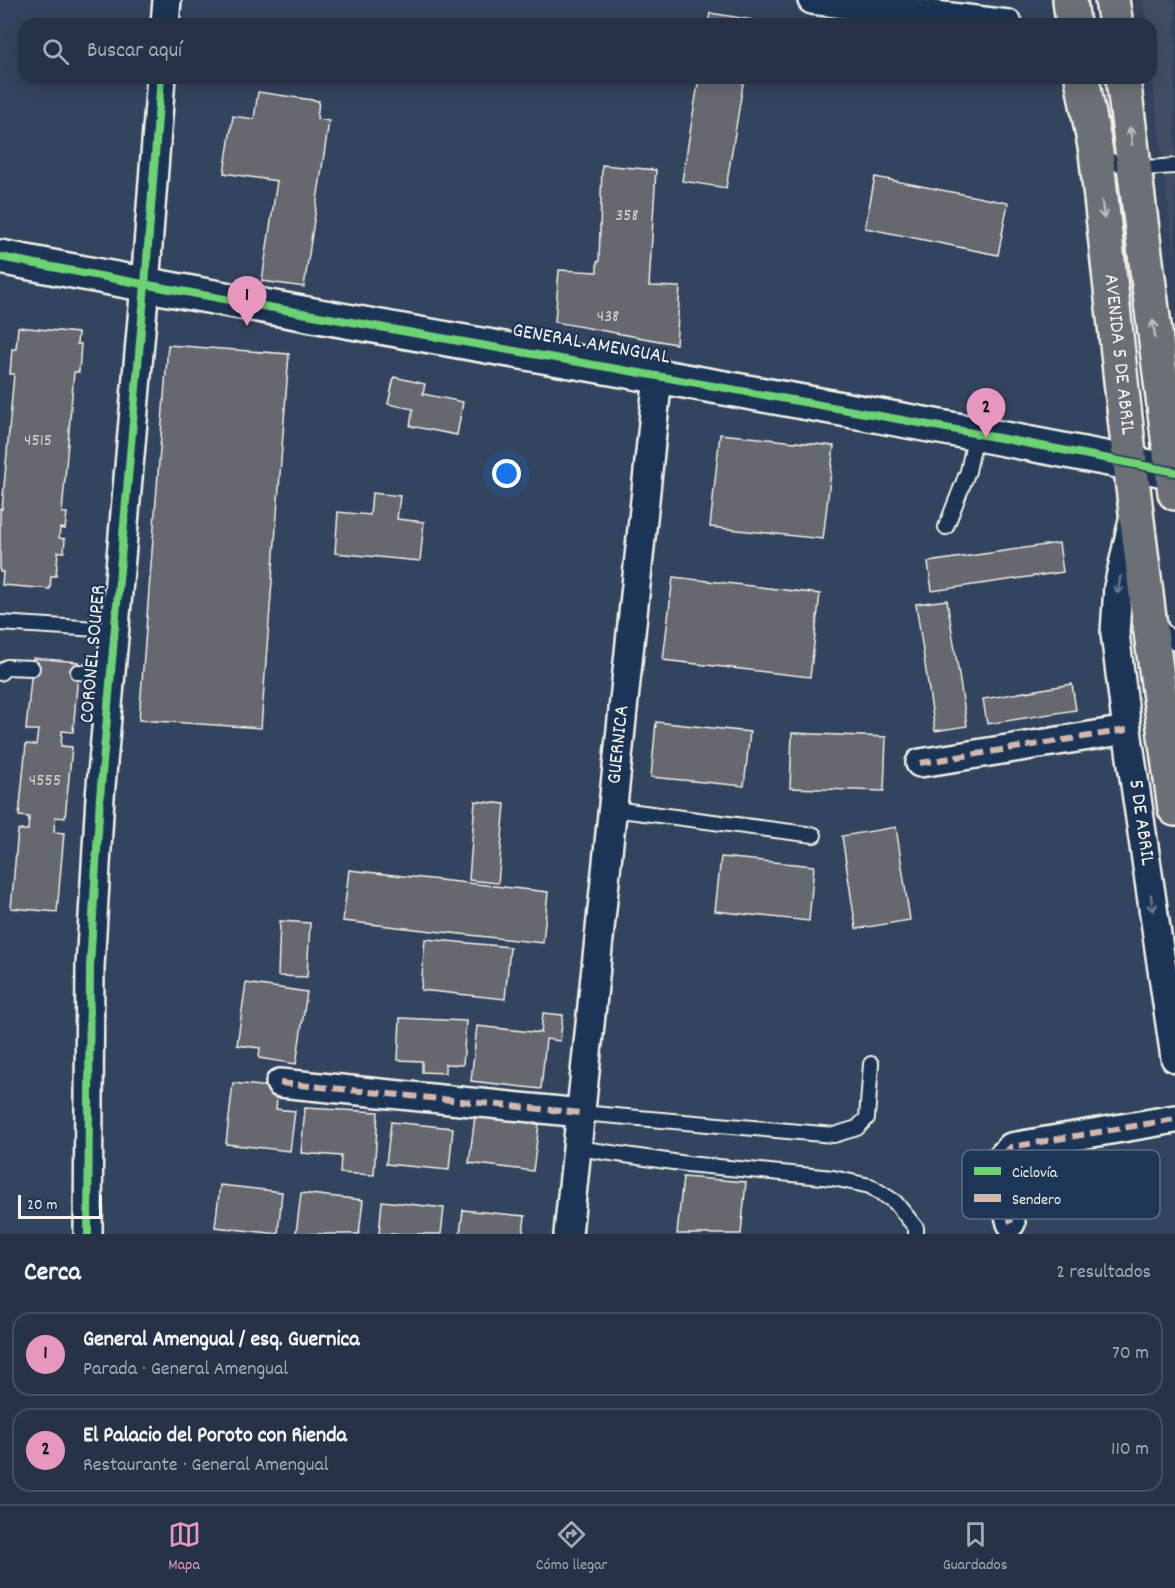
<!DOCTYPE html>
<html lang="es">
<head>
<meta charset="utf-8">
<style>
  body { margin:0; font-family:Dekko,sans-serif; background:#323f51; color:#f1f3f6 }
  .scale { position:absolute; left:18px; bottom:15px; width:84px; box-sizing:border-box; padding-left:6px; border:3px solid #f4f1e8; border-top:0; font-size:16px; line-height:21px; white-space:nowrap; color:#f4f1e8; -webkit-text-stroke:4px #1d3557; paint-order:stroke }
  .you { position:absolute; left:507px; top:474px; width:21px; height:21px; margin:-15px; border:4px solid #fff; border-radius:50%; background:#1a73e8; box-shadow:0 0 0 9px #1a73e833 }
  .badge { display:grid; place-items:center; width:39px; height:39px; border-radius:50%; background:#e797bd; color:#111; font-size:20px; font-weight:700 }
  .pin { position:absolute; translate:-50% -50px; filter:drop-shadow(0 2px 3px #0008) }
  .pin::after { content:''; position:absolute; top:32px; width:21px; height:18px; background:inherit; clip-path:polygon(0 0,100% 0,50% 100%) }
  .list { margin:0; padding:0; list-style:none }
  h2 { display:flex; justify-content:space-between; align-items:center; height:78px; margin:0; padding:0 24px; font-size:26px }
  h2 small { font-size:20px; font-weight:400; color:#a4aab3 }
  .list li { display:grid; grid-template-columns:39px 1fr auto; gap:18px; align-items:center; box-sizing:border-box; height:84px; margin:0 12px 12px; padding:0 12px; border:2px solid #424e5f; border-radius:18px }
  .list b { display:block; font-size:22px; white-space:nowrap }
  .list p { margin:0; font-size:20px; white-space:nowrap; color:#a4aab3 }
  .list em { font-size:20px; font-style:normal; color:#a4aab3 }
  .icon { flex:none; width:33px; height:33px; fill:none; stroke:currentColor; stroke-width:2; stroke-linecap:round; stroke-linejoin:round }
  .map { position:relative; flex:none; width:1175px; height:1234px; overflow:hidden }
  .search { position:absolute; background:#263346; box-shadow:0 3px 15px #0003; left:18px; right:18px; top:18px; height:66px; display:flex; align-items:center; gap:15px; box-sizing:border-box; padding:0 21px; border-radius:18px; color:#a4aab3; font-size:22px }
  .sheet { height:270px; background:#263346 }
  nav { display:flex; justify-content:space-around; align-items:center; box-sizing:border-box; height:84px; border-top:2px solid #424e5f; background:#263346; font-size:16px; color:#a4aab3 }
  nav a { display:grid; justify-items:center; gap:3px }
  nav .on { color:#e797bd }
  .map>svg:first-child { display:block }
  .built { fill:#424e63 }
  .building { fill:#666770; stroke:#f4f1e8; stroke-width:1.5 }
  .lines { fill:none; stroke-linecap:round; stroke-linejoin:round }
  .service-casing { stroke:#f4f1e8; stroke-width:18 }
  .minor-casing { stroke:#f4f1e8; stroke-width:32 }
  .tertiary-casing { stroke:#f4f1e8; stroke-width:38 }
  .primary-casing { stroke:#f4f1e8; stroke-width:38 }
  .service { stroke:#1d3557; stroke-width:14 }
  .minor { stroke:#1d3557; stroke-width:27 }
  .tertiary { stroke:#1d3557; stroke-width:33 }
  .primary { stroke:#6b7074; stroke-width:33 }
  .quiet { stroke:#d1b7ad; stroke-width:6; stroke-dasharray:12 6; stroke-linecap:butt }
  .cycleway-casing { stroke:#1d3557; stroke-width:11 }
  .cycleway { stroke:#6cd273; stroke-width:8 }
  .oneway { stroke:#bdbdba }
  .oneway2 { stroke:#68778a }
  .labels { text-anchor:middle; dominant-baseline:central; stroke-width:4.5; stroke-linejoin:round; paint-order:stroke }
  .number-label { font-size:18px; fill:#d0ceca }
  .street-label { font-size:21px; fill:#f4f1e8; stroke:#1d3557 }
  .key { fill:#1d3557; stroke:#5e6d82; stroke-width:1.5 }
  .key-label { font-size:16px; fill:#f4f1e8 }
</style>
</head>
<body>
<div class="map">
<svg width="1175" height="1234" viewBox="0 0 1175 1234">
  <rect width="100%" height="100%" fill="#33445e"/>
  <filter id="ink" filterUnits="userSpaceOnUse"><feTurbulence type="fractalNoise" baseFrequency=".0167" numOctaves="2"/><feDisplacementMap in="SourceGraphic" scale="12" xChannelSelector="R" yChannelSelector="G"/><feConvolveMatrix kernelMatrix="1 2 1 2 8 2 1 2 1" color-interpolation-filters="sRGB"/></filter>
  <g filter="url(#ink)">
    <!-- built -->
    <path class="built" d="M1143,0H1175V262L1151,66V24H1146Z"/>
    <!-- building -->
    <g class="building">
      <path d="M710,13L754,20L753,24H708Z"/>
      <path d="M699,78H744L726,188L682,181Z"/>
      <path d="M258,92L319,101L317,119L329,121L304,287L262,281L277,181L224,173L233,116L254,119Z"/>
      <path d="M602,165L656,170L649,286L680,287L676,344L555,322L559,270L597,272V262H599Z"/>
      <path d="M875,177L1008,203L998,255L865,228Z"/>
      <path d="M18,327L78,333L77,344H81L79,372H74L62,513H67L65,529L60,528L59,538L65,539L64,552H58L56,576H51L50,589L2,585L3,572H0V508L2,509L14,374H10L12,349H16Z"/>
      <path d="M168,345L289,354L261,728L139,720Z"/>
      <path d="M394,377L425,384L423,394L463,402L457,435L410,426L413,409L388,404Z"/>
      <path d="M720,434L834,446L823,539L710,527Z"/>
      <path d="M372,493L400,496L397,519L424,522L420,561L335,553L338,512L370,515Z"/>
      <path d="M1059,543L1063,572L932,591L928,562Z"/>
      <path d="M673,577L820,594L810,677L663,660Z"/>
      <path d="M947,600L967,726L935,731L916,604Z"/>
      <path d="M33,658L79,662L73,732L62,731L61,746L72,747L65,818L55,817L54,832L64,833L57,912L11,908L18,830H28L29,817L19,816L26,744L36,745L38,730H26Z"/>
      <path d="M1072,684L1076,710L987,724L983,699Z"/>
      <path d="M656,722L750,732L744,786L651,777Z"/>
      <path d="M792,733L886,737L884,791L790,788Z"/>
      <path d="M475,801L505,804L498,883L469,880Z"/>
      <path d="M896,827L910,920L856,929L842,836Z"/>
      <path d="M721,857L814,866L809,921L715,911Z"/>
      <path d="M349,870L548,892L543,943L343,921Z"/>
      <path d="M280,921L310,923L307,977L278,976Z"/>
      <path d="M425,939L510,947L505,999L421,990Z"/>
      <path d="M246,983L307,992L296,1064L259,1058L260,1048L237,1045Z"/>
      <path d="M543,1013L563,1015L560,1041L546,1039L541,1089L471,1081L477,1026L541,1033Z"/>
      <path d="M400,1018L466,1021L463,1065L445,1064V1073L422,1072V1061L398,1060Z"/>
      <path d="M233,1083L278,1088L276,1109L295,1111L290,1151L226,1144Z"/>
      <path d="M305,1108L378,1112L374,1175L340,1173L341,1156L301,1153Z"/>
      <path d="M475,1116L539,1124L533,1171L469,1163Z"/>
      <path d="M391,1122L453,1128L449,1170L386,1164Z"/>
      <path d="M683,1177L746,1182L741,1234H677Z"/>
      <path d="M220,1185L282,1192L278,1234L215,1227Z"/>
      <path d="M301,1193L363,1200L359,1234H296Z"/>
      <path d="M382,1201L444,1208L441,1234H379Z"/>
      <path d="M463,1210L525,1216L523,1234H460Z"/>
    </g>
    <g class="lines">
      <defs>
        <g id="service">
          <path d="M1098,153C1123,172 1145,168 1175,166"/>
          <path d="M946,527L968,471L976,434"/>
          <path d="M0,623L114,630"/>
          <path d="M1157,624L1175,643"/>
          <path d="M78,672L111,675"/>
          <path d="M0,673L7,667L32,668"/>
          <path d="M613,809L814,835"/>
          <path d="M581,1113L834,1135L857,1128L867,1118L871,1064"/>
          <path d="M577,1148L687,1164L833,1178L870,1186L895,1202L916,1228V1234"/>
        </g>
        <g id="minor">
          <path d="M812,0L1008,24"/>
          <path d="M165,24L167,0"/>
          <path id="s1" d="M1133,520L1118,587L1115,633L1127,730L1175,1058"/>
          <path d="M920,763L1127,730"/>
          <path d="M280,1083L581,1113"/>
          <path d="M1011,1223L998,1173L1001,1158L1011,1147L1175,1119"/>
          <path d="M88,1234L90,967L100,797L145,285L161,78"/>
          <path id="s2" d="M568,1234L658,376"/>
        </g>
        <path id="tertiary" d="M0,257C391,333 784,394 1175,472"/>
        <g id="primary">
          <path d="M1070,0L1073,24"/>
          <path d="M1112,0L1116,24"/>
          <path id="s3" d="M1082,78L1096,152L1130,463L1148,610L1175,809"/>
          <path d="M1123,78L1175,493"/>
        </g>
      </defs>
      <!-- service casing -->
      <use href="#service" class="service-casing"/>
      <!-- minor casing -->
      <use href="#minor" class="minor-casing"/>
      <!-- tertiary casing -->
      <use href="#tertiary" class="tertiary-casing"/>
      <!-- primary casing -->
      <use href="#primary" class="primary-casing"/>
      <!-- service -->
      <use href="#service" class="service"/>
      <!-- minor -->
      <use href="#minor" class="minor"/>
      <!-- tertiary -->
      <use href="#tertiary" class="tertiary"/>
      <!-- primary -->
      <use href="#primary" class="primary"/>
      <!-- quiet -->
      <g class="quiet">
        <path d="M920,763L1127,730"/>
        <path d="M280,1083L581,1113"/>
        <path d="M1011,1223L998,1173L1001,1158L1011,1147L1175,1119"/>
      </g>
      <defs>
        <g id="cycleway">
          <path d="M0,257C391,333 784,394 1175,472"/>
          <path d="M88,1234L90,967L100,797L145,285L161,78"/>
        </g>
      </defs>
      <!-- cycleway casing -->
      <use href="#cycleway" class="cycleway-casing"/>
      <!-- cycleway -->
      <use href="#cycleway" class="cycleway"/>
    </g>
    <!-- one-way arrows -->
    <defs><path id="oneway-shaft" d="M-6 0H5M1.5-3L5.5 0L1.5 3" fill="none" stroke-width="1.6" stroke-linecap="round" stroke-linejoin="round" transform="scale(1.5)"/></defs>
    <g class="oneway">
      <use href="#oneway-shaft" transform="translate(1131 136) rotate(-97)"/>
      <use href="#oneway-shaft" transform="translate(1103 210) rotate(84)"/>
      <use href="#oneway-shaft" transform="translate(1154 329) rotate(-97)"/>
    </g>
    <g class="oneway2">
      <use href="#oneway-shaft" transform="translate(1119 585) rotate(100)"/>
      <use href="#oneway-shaft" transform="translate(1152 903) rotate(82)"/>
    </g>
  </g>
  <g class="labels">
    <!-- number labels -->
    <g class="number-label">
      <text x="627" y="216">358</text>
      <text x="608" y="317">438</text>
      <text x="38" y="441">4515</text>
      <text x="45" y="781">4555</text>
    </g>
    <!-- street labels -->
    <g class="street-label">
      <text transform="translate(591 345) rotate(10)">GENERAL AMENGUAL</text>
      <text stroke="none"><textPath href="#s3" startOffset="279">AVENIDA 5 DE ABRIL</textPath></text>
      <text transform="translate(94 654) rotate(-85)">CORONEL SOUPER</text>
      <text stroke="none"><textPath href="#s2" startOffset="492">GUERNICA</textPath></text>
      <text stroke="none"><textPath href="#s1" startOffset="306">5 DE ABRIL</textPath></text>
    </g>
  </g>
  <!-- legend -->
  <rect x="962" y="1150" width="198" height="69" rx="9" class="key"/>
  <rect x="974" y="1167" width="27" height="8" fill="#6cd273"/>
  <rect x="974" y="1194" width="27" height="8" fill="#d1b7ad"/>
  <g class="key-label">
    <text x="1012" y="1177">Ciclovía</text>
    <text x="1012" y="1204">Sendero</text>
  </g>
</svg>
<div class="scale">20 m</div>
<div class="you"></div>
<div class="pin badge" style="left:247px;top:326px">1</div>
<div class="pin badge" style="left:986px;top:438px">2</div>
<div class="search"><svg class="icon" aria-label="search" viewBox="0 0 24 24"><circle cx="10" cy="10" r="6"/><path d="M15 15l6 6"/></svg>Buscar aquí</div>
</div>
<section class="sheet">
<h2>Cerca<small>2 resultados</small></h2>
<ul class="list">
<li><span class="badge">1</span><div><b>General Amengual / esq. Guernica</b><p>Parada · General Amengual</p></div><em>70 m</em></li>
<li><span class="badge">2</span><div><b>El Palacio del Poroto con Rienda</b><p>Restaurante · General Amengual</p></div><em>110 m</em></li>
</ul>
</section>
<nav>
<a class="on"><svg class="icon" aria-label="map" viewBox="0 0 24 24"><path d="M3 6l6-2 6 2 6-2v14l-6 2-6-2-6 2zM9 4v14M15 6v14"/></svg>Mapa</a>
<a><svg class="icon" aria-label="directions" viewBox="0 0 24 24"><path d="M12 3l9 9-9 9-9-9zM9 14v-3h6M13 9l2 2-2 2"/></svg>Cómo llegar</a>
<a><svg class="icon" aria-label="saved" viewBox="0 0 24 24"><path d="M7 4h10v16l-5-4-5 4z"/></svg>Guardados</a>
</nav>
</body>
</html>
